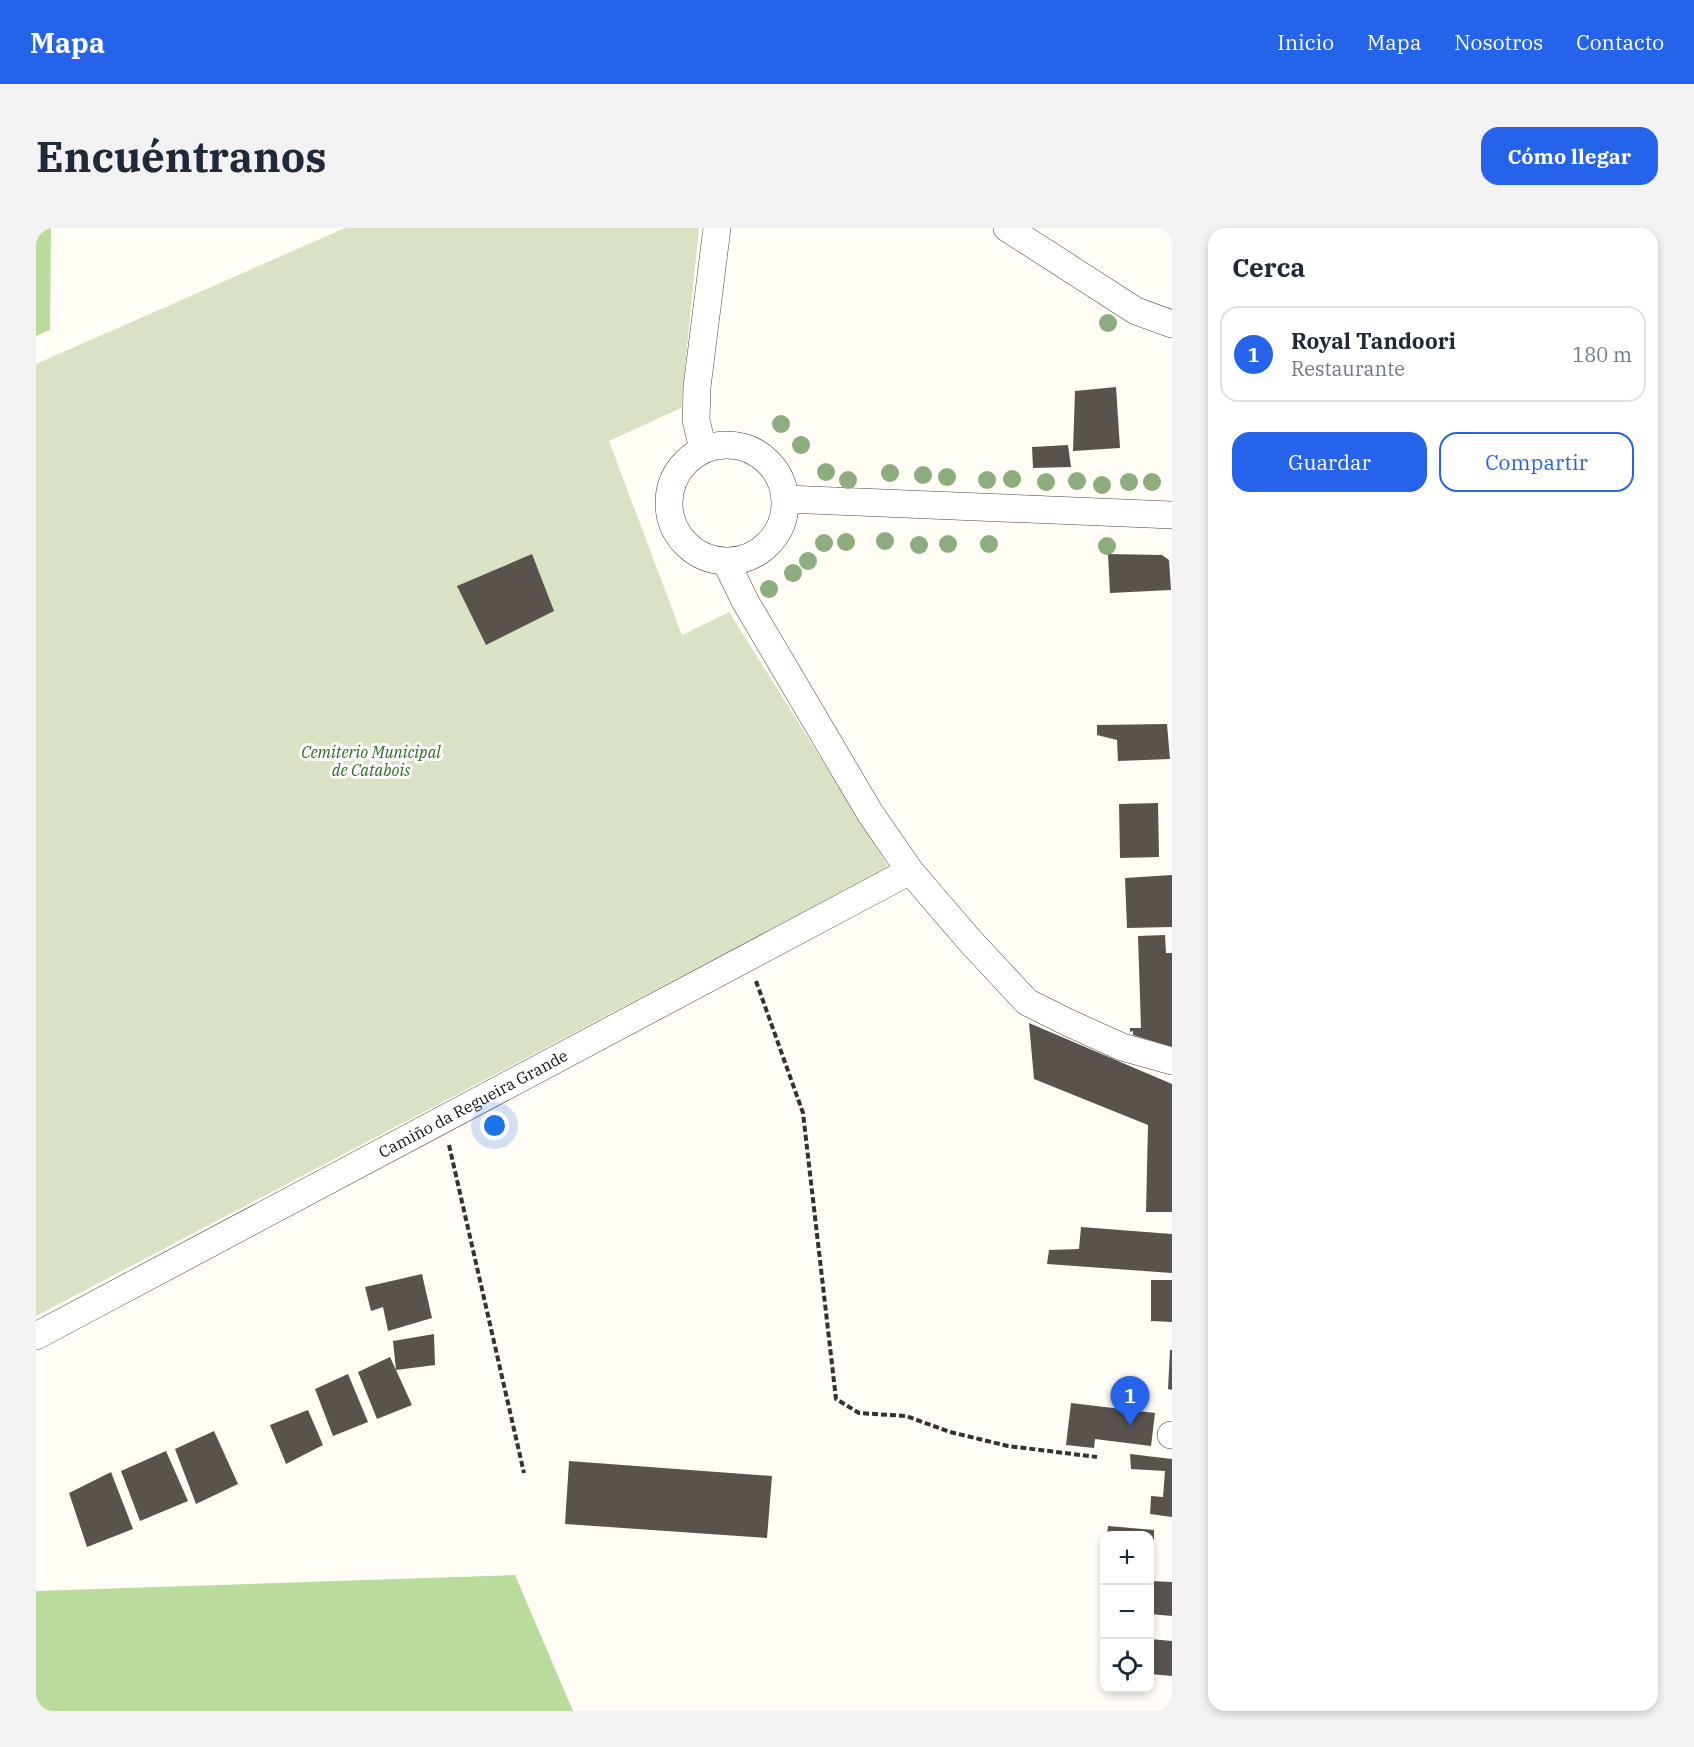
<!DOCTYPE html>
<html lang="es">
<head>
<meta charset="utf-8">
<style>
  body { margin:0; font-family:"IBM Plex Serif",serif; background:#f2f2f3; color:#1f2937 }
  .controls { position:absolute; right:18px; bottom:18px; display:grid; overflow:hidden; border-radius:12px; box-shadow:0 3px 9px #0003 }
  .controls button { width:54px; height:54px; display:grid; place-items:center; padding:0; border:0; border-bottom:2px solid #e0e1e3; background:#fff; color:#1f2937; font:30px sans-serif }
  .you { position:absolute; left:459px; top:898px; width:21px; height:21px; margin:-15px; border:4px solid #fff; border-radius:50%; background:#1a73e8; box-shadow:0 0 0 9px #1a73e833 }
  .badge { display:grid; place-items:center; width:39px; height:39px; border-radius:50%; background:#2563eb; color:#fff; font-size:20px; font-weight:700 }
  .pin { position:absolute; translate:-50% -50px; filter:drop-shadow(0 2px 3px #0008) }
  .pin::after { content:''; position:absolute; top:32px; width:21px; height:18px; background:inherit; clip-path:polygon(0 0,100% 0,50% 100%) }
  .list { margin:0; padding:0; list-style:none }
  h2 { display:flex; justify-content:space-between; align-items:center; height:78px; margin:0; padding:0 24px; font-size:26px }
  h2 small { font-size:20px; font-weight:400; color:#747a83 }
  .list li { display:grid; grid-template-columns:39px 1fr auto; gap:18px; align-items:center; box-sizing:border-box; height:96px; margin:0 12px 12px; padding:0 12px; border:2px solid #e0e1e3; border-radius:18px }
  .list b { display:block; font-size:22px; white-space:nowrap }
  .list p { margin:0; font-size:20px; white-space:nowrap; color:#747a83 }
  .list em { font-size:20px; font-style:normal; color:#747a83 }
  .actions { display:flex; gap:12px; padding:18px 24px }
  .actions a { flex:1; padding:14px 0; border:2px solid #2563eb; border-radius:18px; text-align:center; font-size:21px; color:#2563eb }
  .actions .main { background:#2563eb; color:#fff }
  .icon { flex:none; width:33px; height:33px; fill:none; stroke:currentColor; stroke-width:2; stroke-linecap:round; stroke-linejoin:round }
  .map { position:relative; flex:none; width:1136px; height:1483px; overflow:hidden; border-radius:18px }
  header { display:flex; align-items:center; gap:36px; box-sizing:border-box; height:84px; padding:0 30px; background:#2563eb; color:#fff }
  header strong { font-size:28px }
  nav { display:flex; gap:33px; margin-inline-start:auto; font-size:21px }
  .intro { display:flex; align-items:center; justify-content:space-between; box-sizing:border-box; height:144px; padding:0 36px }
  h1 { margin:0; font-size:42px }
  .button { padding:15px 27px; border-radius:18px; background:#2563eb; color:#fff; font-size:21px; font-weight:700 }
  main { display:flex; gap:36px; padding:0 36px }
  aside { flex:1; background:#fff; border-radius:18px; box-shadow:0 3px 9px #0003 }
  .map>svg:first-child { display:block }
  .forest { fill:#b9dc9c }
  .cemetery { fill:#d9e3c4 }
  .building { fill:#5a524d }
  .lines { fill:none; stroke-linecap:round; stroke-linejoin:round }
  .minor-casing { stroke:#444; stroke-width:28 }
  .path { stroke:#333; stroke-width:4; stroke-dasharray:6 3; stroke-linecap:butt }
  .minor { stroke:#fff; stroke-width:27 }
  .tree { fill:#8dad7f }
  .labels { text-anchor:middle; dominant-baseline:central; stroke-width:6; stroke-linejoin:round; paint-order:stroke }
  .park-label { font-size:16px; font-style:italic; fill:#2f6b1f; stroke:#fff }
  .street-label { font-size:16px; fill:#111; stroke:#fff }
</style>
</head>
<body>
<header>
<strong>Mapa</strong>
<nav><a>Inicio</a><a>Mapa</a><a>Nosotros</a><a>Contacto</a></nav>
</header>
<div class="intro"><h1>Encuéntranos</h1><a class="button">Cómo llegar</a></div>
<main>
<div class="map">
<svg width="1136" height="1483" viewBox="0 0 1136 1483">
  <rect width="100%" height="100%" fill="#fffdf5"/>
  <!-- forest -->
  <g class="forest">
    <path d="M0,0H15L14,102L0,108Z"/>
    <path d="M479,1347L537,1483H0V1363Z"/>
  </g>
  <!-- cemetery -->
  <path class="cemetery" d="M309,0H663L645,180L573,213L646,407L693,384L853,639L0,1088V136Z"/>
  <!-- building -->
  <g class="building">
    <path d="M1080,159L1084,220L1037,223L1039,163Z"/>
    <path d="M1032,217L1035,239L997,240L996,219Z"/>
    <path d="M496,326L518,383L450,417L421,358Z"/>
    <path d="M1072,326L1126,327L1133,332L1135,362L1074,365Z"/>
    <path d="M1131,496L1134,531L1082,533L1081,512L1061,507V497Z"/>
    <path d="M1122,575L1123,629L1084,630L1083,576Z"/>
    <path d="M1136,647V699L1091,700L1089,650Z"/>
    <path d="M1129,707L1130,725H1136V819L1097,807V803L1094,804V800H1105L1102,708Z"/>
    <path d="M993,795L1136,856V984H1110L1112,897L998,851Z"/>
    <path d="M1045,999L1136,1006V1045L1011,1036L1013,1022L1043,1021Z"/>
    <path d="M386,1046L396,1090L352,1103L347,1079L335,1083L329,1059Z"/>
    <path d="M1115,1052H1136V1094L1115,1093Z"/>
    <path d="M398,1106L399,1137L360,1142L376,1177L341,1191L322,1144L354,1129L360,1142L357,1113Z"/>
    <path d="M1134,1122H1136V1162L1132,1161Z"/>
    <path d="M312,1146L332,1194L297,1208L279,1161Z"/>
    <path d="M1035,1175L1119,1185L1115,1218L1059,1211L1058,1220L1030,1217Z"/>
    <path d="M272,1182L287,1217L250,1236L234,1197Z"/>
    <path d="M178,1203L202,1256L160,1276L139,1221Z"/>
    <path d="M130,1223L152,1273L104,1293L85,1243Z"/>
    <path d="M1094,1226L1136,1231V1289L1114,1286L1115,1268L1127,1269L1129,1243L1095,1241Z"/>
    <path d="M533,1233L736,1248L731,1310L529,1296Z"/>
    <path d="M75,1244L97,1301L51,1319L33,1265Z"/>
    <path d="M1072,1298L1118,1302V1340L1114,1339V1308H1071Z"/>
    <path d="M1114,1353L1136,1354V1388L1114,1386Z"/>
    <path d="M1114,1411L1136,1413V1448L1114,1446Z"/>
  </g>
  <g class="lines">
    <defs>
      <g id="minor">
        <path d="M971,0L1100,83L1136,96"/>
        <circle cx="691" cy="275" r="58"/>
        <path d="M667,221L660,192L661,159L681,0"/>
        <path d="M750,271L1136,287"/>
        <path d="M690,334L709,373L834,585L874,643L935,714L991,774L1033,795L1086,819L1136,833"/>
        <path id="s1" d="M0,1108L874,643"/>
        <path d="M1135,1207H1136"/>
      </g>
    </defs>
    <!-- minor casing -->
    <use href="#minor" class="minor-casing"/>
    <!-- path -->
    <g class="path">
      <path d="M720,753L767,885L800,1171L823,1185L870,1188L914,1204L972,1218L1061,1229"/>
      <path d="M413,917L488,1245"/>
    </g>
    <!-- minor -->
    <use href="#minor" class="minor"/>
  </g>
  <!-- trees -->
  <g class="tree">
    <circle cx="1072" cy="95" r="9"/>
    <circle cx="745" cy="196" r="9"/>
    <circle cx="765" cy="217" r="9"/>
    <circle cx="790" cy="244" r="9"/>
    <circle cx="854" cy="245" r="9"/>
    <circle cx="887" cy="247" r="9"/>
    <circle cx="911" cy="249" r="9"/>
    <circle cx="976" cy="251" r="9"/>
    <circle cx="812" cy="252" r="9"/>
    <circle cx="951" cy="252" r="9"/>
    <circle cx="1041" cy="253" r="9"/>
    <circle cx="1010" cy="254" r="9"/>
    <circle cx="1093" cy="254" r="9"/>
    <circle cx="1116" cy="254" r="9"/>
    <circle cx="1066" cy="257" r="9"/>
    <circle cx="849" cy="313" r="9"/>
    <circle cx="810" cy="314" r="9"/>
    <circle cx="788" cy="315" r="9"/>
    <circle cx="912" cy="316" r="9"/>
    <circle cx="953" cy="316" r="9"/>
    <circle cx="883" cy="317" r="9"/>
    <circle cx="1071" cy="318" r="9"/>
    <circle cx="772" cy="333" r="9"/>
    <circle cx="757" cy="345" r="9"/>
    <circle cx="733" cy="361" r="9"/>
  </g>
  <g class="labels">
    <!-- park labels -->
    <g class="park-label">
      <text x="335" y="524">Cemiterio Municipal<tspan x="335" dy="18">de Catabois</tspan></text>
    </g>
    <!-- street labels -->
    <g class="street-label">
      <text stroke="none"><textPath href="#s1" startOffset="495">Camiño da Regueira Grande</textPath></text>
    </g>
  </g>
</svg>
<div class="controls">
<button>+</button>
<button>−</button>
<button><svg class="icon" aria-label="locate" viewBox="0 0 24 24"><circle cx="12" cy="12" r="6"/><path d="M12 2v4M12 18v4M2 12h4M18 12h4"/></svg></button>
</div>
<div class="you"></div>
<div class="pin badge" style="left:1094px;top:1198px">1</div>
</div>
<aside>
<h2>Cerca<small></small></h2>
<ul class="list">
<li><span class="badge">1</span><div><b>Royal Tandoori</b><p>Restaurante</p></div><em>180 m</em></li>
</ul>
<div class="actions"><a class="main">Guardar</a><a>Compartir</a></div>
</aside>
</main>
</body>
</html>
